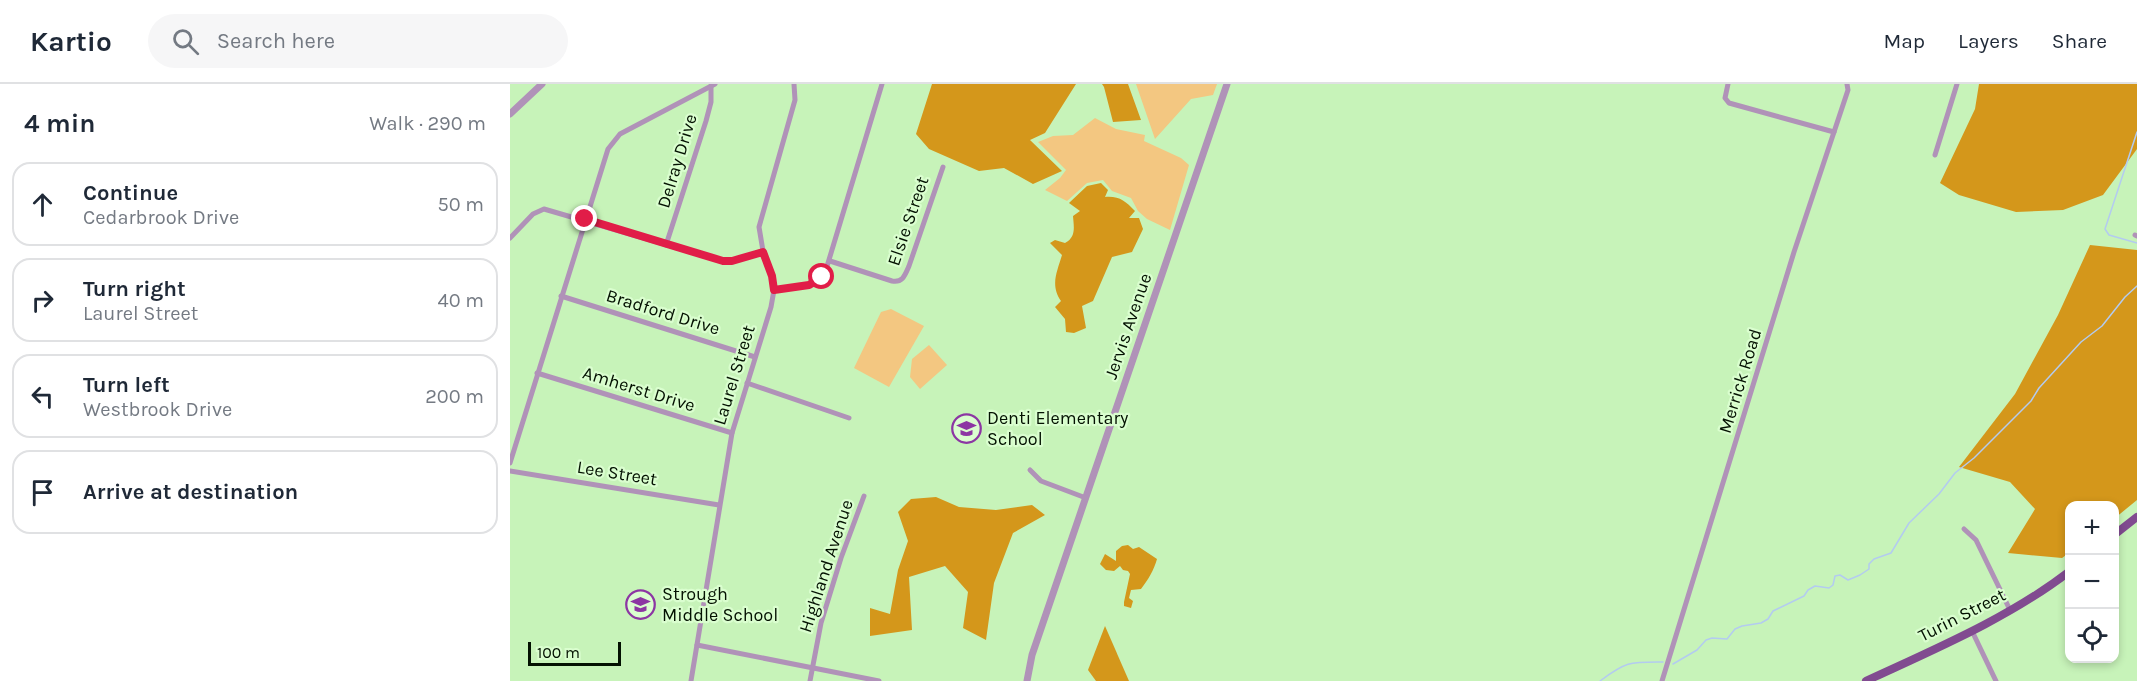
<!DOCTYPE html>
<html lang="en">
<head>
<meta charset="utf-8">
<style>
  body { margin:0; font-family:Karla,sans-serif; background:#f6f6f7; color:#1f2937 }
  .controls { position:absolute; right:18px; bottom:18px; display:grid; overflow:hidden; border-radius:12px; box-shadow:0 3px 9px #0003 }
  .controls button { width:54px; height:54px; display:grid; place-items:center; padding:0; border:0; border-bottom:2px solid #e0e1e3; background:#fff; color:#1f2937; font:30px sans-serif }
  .scale { position:absolute; left:18px; bottom:15px; width:93px; box-sizing:border-box; padding-left:6px; border:3px solid #031101; border-top:0; font-size:16px; line-height:21px; white-space:nowrap; color:#031101; -webkit-text-stroke:4px #dafecf; paint-order:stroke }
  .stop { position:absolute; width:18px; height:18px; margin:-14px; border:4px solid #e11d48; border-radius:50%; background:#fff }
  .stop.end { background:#e11d48; border-color:#fff; box-shadow:0 2px 6px #0008 }
  .list { margin:0; padding:0; list-style:none }
  h2 { display:flex; justify-content:space-between; align-items:center; height:78px; margin:0; padding:0 24px; font-size:26px }
  h2 small { font-size:20px; font-weight:400; color:#747a83 }
  .list li { display:grid; grid-template-columns:39px 1fr auto; gap:18px; align-items:center; box-sizing:border-box; height:84px; margin:0 12px 12px; padding:0 12px; border:2px solid #e0e1e3; border-radius:18px }
  .list b { display:block; font-size:22px; white-space:nowrap }
  .list p { margin:0; font-size:20px; white-space:nowrap; color:#747a83 }
  .list em { font-size:20px; font-style:normal; color:#747a83 }
  .icon { flex:none; width:33px; height:33px; fill:none; stroke:currentColor; stroke-width:2; stroke-linecap:round; stroke-linejoin:round }
  .map { position:relative; flex:none; width:1627px; height:597px; overflow:hidden }
  header { display:flex; align-items:center; gap:36px; box-sizing:border-box; height:84px; padding:0 30px; background:#fff; border-bottom:2px solid #e0e1e3 }
  header strong { font-size:28px }
  nav { display:flex; gap:33px; margin-inline-start:auto; font-size:21px }
  .search { width:420px; height:54px; background:#f6f6f7; display:flex; align-items:center; gap:15px; box-sizing:border-box; padding:0 21px; border-radius:33px; color:#747a83; font-size:22px }
  main { display:flex }
  aside { flex:1; background:#fff }
  .map>svg:first-child { display:block }
  .green { fill:#f3c781 }
  .forest { fill:#d4971b }
  .lines { fill:none; stroke-linecap:round; stroke-linejoin:round }
  .stream { stroke:#b3cbf0; stroke-width:1.5 }
  .minor { stroke:#b092b8; stroke-width:5 }
  .tertiary { stroke:#b092b8; stroke-width:7 }
  .primary { stroke:#814b90; stroke-width:8 }
  .route { stroke:#e11d48; stroke-width:8 }
  .labels { text-anchor:middle; dominant-baseline:central; stroke-width:4.5; stroke-linejoin:round; paint-order:stroke }
  .street-label { font-size:18px; fill:#031101; stroke:#dafecf }
  .poi-label { font-size:18px; fill:#031101; stroke:#dafecf; text-anchor:start }
</style>
</head>
<body>
<header>
<strong>Kartio</strong>
<div class="search"><svg class="icon" aria-label="search" viewBox="0 0 24 24"><circle cx="10" cy="10" r="6"/><path d="M15 15l6 6"/></svg>Search here</div>
<nav><a>Map</a><a>Layers</a><a>Share</a></nav>
</header>
<main>
<aside>
<h2>4 min<small>Walk · 290 m</small></h2>
<ul class="list">
<li><svg class="icon" aria-label="ahead" viewBox="0 0 24 24"><path d="M12 20V5M6 11l6-6 6 6"/></svg><div><b>Continue</b><p>Cedarbrook Drive</p></div><em>50 m</em></li>
<li><svg class="icon" aria-label="right" viewBox="0 0 24 24"><path d="M7 20v-9h11M14 6l5 5-5 5"/></svg><div><b>Turn right</b><p>Laurel Street</p></div><em>40 m</em></li>
<li><svg class="icon" aria-label="left" viewBox="0 0 24 24"><path d="M17 20v-9H6M10 6l-5 5 5 5"/></svg><div><b>Turn left</b><p>Westbrook Drive</p></div><em>200 m</em></li>
<li><svg class="icon" aria-label="arrive" viewBox="0 0 24 24"><path d="M6 21V4h12l-3 4 3 4H6"/></svg><div><b>Arrive at destination</b></div></li>
</ul>
</aside>
<div class="map">
<svg width="1627" height="597" viewBox="0 0 1627 597">
  <rect width="100%" height="100%" fill="#c7f3b9"/>
  <!-- green -->
  <g class="green">
    <path d="M626,0H707L703,11L681,15L645,55Z"/>
    <path d="M585,34L606,45L635,51L634,57L671,74L679,81L660,146L637,135L628,127L621,114L602,107L593,96L577,99L557,117L535,106L550,94L556,86L528,58L543,52L563,51Z"/>
    <path d="M381,225L414,242L379,303L344,284L371,228Z"/>
    <path d="M419,261L437,281L410,305L400,293L402,275Z"/>
  </g>
  <!-- forest -->
  <g class="forest">
    <path d="M422,0H566L535,49L520,56L552,87L523,100L494,84L469,87L419,65L406,50Z"/>
    <path d="M592,0H618L631,36L603,38L594,3Z"/>
    <path d="M1469,0H1627V65L1593,111L1553,126L1506,128L1449,111L1430,99L1465,25Z"/>
    <path d="M591,99L598,106L595,113C610,112 615,117 625,127L619,134H629L633,145L622,168L602,173L583,217L572,222L576,244L564,249L556,248L555,235L545,223L551,217C540,201 547,188 552,171L540,159L545,156L555,159C566,153 564,144 563,132L570,127L559,119L577,102Z"/>
    <path d="M1580,161L1627,166V416L1605,434L1604,422H1560L1559,469L1552,474L1498,469L1525,425L1500,398L1449,383L1505,310L1548,231Z"/>
    <path d="M426,413L449,423L486,426L522,421L535,431L503,449L484,499L476,556L453,544L458,508L435,482L399,493L402,546L360,552V524L380,530L388,486L398,457L388,428L401,415Z"/>
    <path d="M618,461L623,465L629,463L647,475C644,486 638,496 631,505L621,506L619,514L623,517L621,524L614,522V518L620,490L618,487L613,486L610,482L604,487L596,486L590,480L595,470L606,477V467L612,462Z"/>
    <path d="M595,542L619,597H586L578,586Z"/>
  </g>
  <g class="lines">
    <!-- stream -->
    <g class="stream">
      <path d="M1627,48L1595,145L1599,151L1627,159"/>
      <path d="M1163,580L1187,566L1196,556L1202,554L1217,555L1225,545L1232,542L1251,539L1258,535L1263,527L1294,512L1298,506L1305,502L1319,504L1323,501L1325,492L1330,491L1338,496L1350,491L1359,485V480L1364,475L1381,469L1399,439L1429,410L1445,389L1464,374L1521,317L1529,304L1571,258L1592,242L1615,213L1627,202"/>
      <path d="M1090,597C1117,577 1120,578 1153,578"/>
    </g>
    <!-- minor -->
    <g class="minor">
      <path d="M1218,0L1215,14L1219,19L1324,48"/>
      <path d="M1425,71L1447,0"/>
      <path d="M1625,151L1627,152"/>
      <path d="M0,154L23,130L34,125L212,177H222L253,167"/>
      <path d="M156,161L196,37L201,18V2"/>
      <path d="M320,177L382,197C393,199 395,191 399,182L433,83"/>
      <path d="M264,206C282,204 304,205 315,189L372,0"/>
      <path d="M51,212L245,273"/>
      <path d="M27,289L222,349"/>
      <path d="M237,299L339,334"/>
      <path d="M0,379L98,65L110,50L205,0"/>
      <path d="M520,386L531,397L576,414"/>
      <path d="M0,387L209,421"/>
      <path d="M1454,445L1466,456L1500,526"/>
      <path d="M1462,547L1486,597"/>
      <path d="M187,561L369,597"/>
      <path d="M181,597L222,349L261,223L264,206L262,192L253,167L249,143L285,16L284,0"/>
      <path d="M300,597L311,539L331,474L354,412"/>
      <path d="M1152,597L1284,168L1338,6L1337,0"/>
    </g>
    <!-- tertiary -->
    <g class="tertiary">
      <path d="M0,30L32,0"/>
      <path d="M517,597L522,571L717,0"/>
    </g>
    <!-- primary -->
    <g class="primary">
      <path d="M1604,451L1627,433"/>
      <path d="M1356,597C1425,565 1499,534 1560,487"/>
    </g>
  </g>
  <g class="lines">
    <!-- route -->
    <path class="route" d="M75,135L213,177H222L253,168L262,192L264,206L299,201L312,193"/>
  </g>
  <!-- icons -->
  <defs>
    <symbol id="school-ring" viewBox="-11 -11 22 22"><circle r="9.5" fill="#dafecf" stroke="#8c36a3" stroke-width="1.5"/><path d="M0-5L7-2L0 1L-7-2ZM-4 1L0 2.5L4 1V4Q0 6-4 4Z" fill="#8c36a3"/></symbol>
  </defs>
  <g fill-rule="evenodd">
    <use href="#school-ring" x="440" y="328" width="33" height="33"/>
    <use href="#school-ring" x="114" y="504" width="33" height="33"/>
  </g>
  <g class="labels">
    <!-- street labels -->
    <g class="street-label">
      <text transform="translate(167 77) rotate(-73)">Delray Drive</text>
      <text transform="translate(398 137) rotate(-71)">Elsie Street</text>
      <text transform="translate(153 228) rotate(17)">Bradford Drive</text>
      <text transform="translate(618 242) rotate(-71)">Jervis Avenue</text>
      <text transform="translate(224 291) rotate(-73)">Laurel Street</text>
      <text transform="translate(1230 297) rotate(-73)">Merrick Road</text>
      <text transform="translate(129 305) rotate(17)">Amherst Drive</text>
      <text transform="translate(107 389) rotate(9)">Lee Street</text>
      <text transform="translate(316 482) rotate(-72)">Highland Avenue</text>
      <text transform="translate(1452 531) rotate(-27)">Turin Street</text>
    </g>
    <!-- poi labels -->
    <g class="poi-label">
      <text x="477" y="334">Denti Elementary<tspan x="477" dy="21">School</tspan></text>
      <text x="152" y="510">Strough<tspan x="152" dy="21">Middle School</tspan></text>
    </g>
  </g>
</svg>
<div class="controls">
<button>+</button>
<button>−</button>
<button><svg class="icon" aria-label="locate" viewBox="0 0 24 24"><circle cx="12" cy="12" r="6"/><path d="M12 2v4M12 18v4M2 12h4M18 12h4"/></svg></button>
</div>
<div class="scale">100 m</div>
<div class="stop" style="left:312px;top:193px"></div>
<div class="stop end" style="left:75px;top:135px"></div>
</div>
</main>
</body>
</html>
